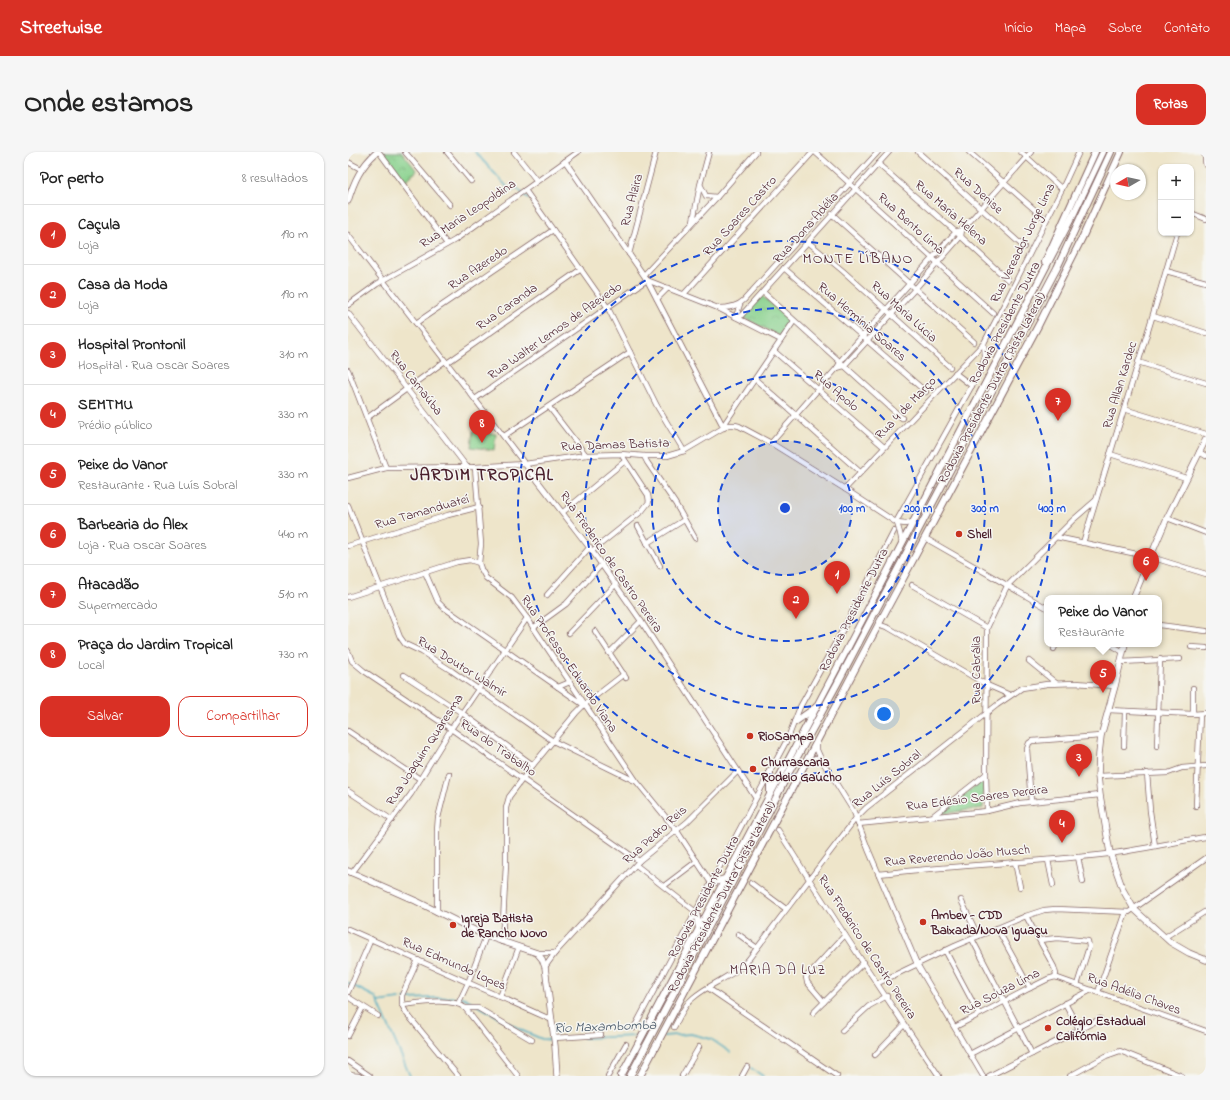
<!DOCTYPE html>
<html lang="pt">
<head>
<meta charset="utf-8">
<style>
  body { margin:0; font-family:"Indie Flower",sans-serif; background:#f6f6f6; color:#222 }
  .controls { position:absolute; right:12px; top:12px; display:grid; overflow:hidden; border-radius:8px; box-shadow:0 1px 3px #0004 }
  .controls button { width:36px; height:36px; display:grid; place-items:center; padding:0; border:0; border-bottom:1px solid #e0e0e0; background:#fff; color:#222; font:20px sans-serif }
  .compass { position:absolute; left:762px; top:12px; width:36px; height:36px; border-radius:50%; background:#fff; box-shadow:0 1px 3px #0004; rotate:261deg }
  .you { position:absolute; left:536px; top:562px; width:14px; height:14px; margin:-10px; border:3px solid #fff; border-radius:50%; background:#1a73e8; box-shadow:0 0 0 6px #1a73e833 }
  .badge { display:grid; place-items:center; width:26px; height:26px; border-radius:50%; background:#d93025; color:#fff; font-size:13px; font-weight:700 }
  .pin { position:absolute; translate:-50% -33px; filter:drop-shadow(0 1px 2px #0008) }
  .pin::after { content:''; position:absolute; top:21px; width:14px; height:12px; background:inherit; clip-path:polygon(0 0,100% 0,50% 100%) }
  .popup { position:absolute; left:696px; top:443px; width:118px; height:52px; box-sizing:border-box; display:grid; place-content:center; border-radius:8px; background:#fff; filter:drop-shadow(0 1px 3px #0005); font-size:13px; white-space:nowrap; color:#767676 }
  .popup b { font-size:15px; color:#222 }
  .popup::after { content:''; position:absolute; left:50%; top:100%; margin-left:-8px; border:8px solid transparent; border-top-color:#fff }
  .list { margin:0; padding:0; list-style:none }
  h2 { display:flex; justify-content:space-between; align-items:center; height:52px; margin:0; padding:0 16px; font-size:17px }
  h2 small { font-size:13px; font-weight:400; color:#767676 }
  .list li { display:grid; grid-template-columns:26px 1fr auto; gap:12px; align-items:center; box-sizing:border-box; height:60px; padding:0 16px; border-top:1px solid #e0e0e0 }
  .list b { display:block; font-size:15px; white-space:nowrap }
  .list p { margin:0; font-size:13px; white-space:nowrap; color:#767676 }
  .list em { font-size:13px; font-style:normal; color:#767676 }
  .actions { display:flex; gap:8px; padding:12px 16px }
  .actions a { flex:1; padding:9px 0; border:1px solid #d93025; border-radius:12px; text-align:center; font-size:14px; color:#d93025 }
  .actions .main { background:#d93025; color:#fff }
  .map { position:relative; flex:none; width:858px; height:924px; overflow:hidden; border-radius:12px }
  header { display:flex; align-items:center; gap:24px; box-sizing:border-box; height:56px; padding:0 20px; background:#d93025; color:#fff }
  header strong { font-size:19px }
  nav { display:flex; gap:22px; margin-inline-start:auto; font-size:14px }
  .intro { display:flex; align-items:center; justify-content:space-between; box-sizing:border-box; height:96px; padding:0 24px }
  h1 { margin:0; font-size:28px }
  .button { padding:10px 18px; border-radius:12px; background:#d93025; color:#fff; font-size:14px; font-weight:700 }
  main { display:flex; gap:24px; padding:0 24px }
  aside { flex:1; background:#fff; border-radius:12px; box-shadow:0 1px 3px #0004 }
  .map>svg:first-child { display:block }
  .park { fill:url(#park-crowns); stroke:#6a785c }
  .pitch { fill:#89d18d; stroke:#6a785c }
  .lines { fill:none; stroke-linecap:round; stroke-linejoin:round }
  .stream { stroke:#42aac2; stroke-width:1.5 }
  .minor-casing { stroke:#836463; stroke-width:6 }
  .major-casing { stroke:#836463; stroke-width:7 }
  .highway-casing { stroke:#836463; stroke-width:8 }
  .minor { stroke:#fff; stroke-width:4.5 }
  .major { stroke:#fff; stroke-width:5.5 }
  .highway { stroke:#fff; stroke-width:6 }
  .ring { fill:none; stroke:#1d4ed8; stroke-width:2; stroke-dasharray:7 5 }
  .poi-dot { fill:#c8321e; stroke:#f6f6f2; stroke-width:1.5 }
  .labels { text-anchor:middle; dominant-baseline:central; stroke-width:3; stroke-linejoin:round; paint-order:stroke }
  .street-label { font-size:13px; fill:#4a1f2b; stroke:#f6f6f2 }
  .poi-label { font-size:13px; font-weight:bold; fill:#4a1f2b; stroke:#f6f6f2; text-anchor:start }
  .neighbourhood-label { font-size:14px; letter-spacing:1px; fill:#4a1f2b; stroke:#f6f6f2 }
  .water-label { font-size:14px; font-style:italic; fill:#475767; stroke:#f6f6f2 }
  .quarter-label { font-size:15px; letter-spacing:1px; fill:#4a1f2b; stroke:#f6f6f2 }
  .district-label { font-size:17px; font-weight:bold; letter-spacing:1px; fill:#4a1f2b; stroke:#f6f6f2 }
  .centre { fill:#1d4ed8; stroke:#f6f6f2; stroke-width:2 }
  .ring-label { font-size:12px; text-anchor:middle; font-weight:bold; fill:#1d4ed8; stroke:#f6f6f2; stroke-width:3; stroke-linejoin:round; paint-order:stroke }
</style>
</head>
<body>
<header>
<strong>Streetwise</strong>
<nav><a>Início</a><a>Mapa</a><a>Sobre</a><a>Contato</a></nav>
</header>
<div class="intro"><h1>Onde estamos</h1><a class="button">Rotas</a></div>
<main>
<aside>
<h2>Por perto<small>8 resultados</small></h2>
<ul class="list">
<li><span class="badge">1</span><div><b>Caçula</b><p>Loja</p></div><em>190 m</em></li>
<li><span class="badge">2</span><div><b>Casa da Moda</b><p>Loja</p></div><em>190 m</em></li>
<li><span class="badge">3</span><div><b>Hospital Prontonil</b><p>Hospital · Rua Oscar Soares</p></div><em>310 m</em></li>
<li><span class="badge">4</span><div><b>SEMTMU</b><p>Prédio público</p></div><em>330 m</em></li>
<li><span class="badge">5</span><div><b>Peixe do Vanor</b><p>Restaurante · Rua Luís Sobral</p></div><em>330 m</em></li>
<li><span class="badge">6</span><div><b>Barbearia do Alex</b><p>Loja · Rua Oscar Soares</p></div><em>440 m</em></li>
<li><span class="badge">7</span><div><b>Atacadão</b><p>Supermercado</p></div><em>510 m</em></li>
<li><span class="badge">8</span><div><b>Praça do Jardim Tropical</b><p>Local</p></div><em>730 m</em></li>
</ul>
<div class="actions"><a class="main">Salvar</a><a>Compartilhar</a></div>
</aside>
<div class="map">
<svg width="858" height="924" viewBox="0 0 858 924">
  <defs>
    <pattern id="park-crowns" width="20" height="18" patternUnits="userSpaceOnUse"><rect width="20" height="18" fill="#89d18d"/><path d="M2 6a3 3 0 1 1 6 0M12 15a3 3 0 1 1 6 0" fill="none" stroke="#78b37a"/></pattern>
  </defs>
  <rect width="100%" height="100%" fill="#f6f6f2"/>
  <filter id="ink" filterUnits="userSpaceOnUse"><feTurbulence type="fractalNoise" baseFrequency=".025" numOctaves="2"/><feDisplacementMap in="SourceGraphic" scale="8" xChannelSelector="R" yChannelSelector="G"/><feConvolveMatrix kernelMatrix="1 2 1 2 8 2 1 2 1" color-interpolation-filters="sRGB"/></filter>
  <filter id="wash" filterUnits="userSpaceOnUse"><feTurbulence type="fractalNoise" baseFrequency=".012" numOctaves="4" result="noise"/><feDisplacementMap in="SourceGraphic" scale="16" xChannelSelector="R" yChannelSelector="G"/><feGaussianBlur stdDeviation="0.9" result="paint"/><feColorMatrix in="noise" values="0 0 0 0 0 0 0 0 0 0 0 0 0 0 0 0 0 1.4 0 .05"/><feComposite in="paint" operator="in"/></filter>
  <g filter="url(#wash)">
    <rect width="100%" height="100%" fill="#eee5ca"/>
    <!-- park -->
    <g class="park">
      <path d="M34,0H54L69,19L56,30Z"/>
      <path d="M414,144L443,169L431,184L395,165Z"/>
      <path d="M636,627L635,656L592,662Z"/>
    </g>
    <!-- pitch -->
    <path class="pitch" d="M125,279L148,282L146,298L123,295Z"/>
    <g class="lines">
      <!-- stream -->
      <g class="stream">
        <path d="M127,0L162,38L169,36L180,47"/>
        <path d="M0,831L27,845L30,850L62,924"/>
        <path d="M56,847L115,845L175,879L194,887L205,888"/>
        <path d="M30,850L52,847"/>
        <path d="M315,884L343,882L363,887L382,900"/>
        <path d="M235,886L291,884"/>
        <path d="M403,916L415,924"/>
      </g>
    </g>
  </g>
  <g filter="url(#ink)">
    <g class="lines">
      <defs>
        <g id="minor">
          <path d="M31,0L99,92"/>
          <path d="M57,0L102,53"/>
          <path d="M99,0L123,29"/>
          <path d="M166,0L189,29"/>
          <path d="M467,0L645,161"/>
          <path d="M570,0L676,95"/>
          <path d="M621,0L695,65"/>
          <path d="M673,0L714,37"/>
          <path d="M217,9L299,128L376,276"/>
          <path d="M0,10L13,17"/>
          <path d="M530,12L608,80L660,128"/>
          <path d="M353,34L358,44L369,45"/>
          <path d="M177,38L260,156L309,254L336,299"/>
          <path d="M843,61L858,67"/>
          <path d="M484,62L626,190"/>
          <path d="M345,69L352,33L361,0"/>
          <path d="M0,83L244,399L293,469L407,645"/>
          <path d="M460,90L495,119L602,215"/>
          <path d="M281,102L308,0"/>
          <path d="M436,116L578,240"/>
          <path d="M818,119L858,130"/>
          <path d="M296,123L369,45L408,0"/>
          <path d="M299,128L370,156L433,188"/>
          <path d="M415,140L554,266"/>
          <path d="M336,142L465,0"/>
          <path d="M309,147L320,136"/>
          <path d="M0,153L29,132L107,88L230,0"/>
          <path d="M370,156C380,156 389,155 396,148L530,0"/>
          <path d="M0,161L119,315"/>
          <path d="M805,164L858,181"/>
          <path d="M388,165L392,152"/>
          <path d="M391,166L541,0"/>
          <path d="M68,171L205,78"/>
          <path d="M426,199L536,295"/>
          <path d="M790,210L858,231"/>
          <path d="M99,211L233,117"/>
          <path d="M489,216L496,214L567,137L607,91L613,84L614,78L683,0"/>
          <path d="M0,218L38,316"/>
          <path d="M607,221L624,234"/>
          <path d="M407,227L512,320"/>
          <path d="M127,247L299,128"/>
          <path d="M201,255L238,303"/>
          <path d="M776,257L858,282"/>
          <path d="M19,266L97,209"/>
          <path d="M375,274L446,169"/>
          <path d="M156,284L282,200"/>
          <path d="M423,291L489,216L494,207L604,84L608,80L614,78"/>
          <path d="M851,300L858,304"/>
          <path d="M762,302L838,326"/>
          <path d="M296,304L299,310L327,351L347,386"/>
          <path d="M127,315L133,392L131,411L133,417L138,426L164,446L179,466L289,630L329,679L363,731"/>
          <path d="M0,326L38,316L127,315L177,312L238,303L273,302L296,304H319L336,299L380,273H387L391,274L423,291L497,337L549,371L558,372L566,369"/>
          <path d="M497,337L636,191L660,145L714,37L731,0"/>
          <path d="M0,353L52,485L57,492L74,500L104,519L205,589L287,629"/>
          <path d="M215,360L277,309"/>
          <path d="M819,366L858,381"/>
          <path d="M548,370L632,219L637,204L636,191"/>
          <path d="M549,371L552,381L554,391"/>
          <path d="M290,374L312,414"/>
          <path d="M708,385L803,405L858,422"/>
          <path d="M577,386L699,456"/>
          <path d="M299,391L336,368"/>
          <path d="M735,391L810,146L829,81"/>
          <path d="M0,394L100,363L131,355"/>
          <path d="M244,399L294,359L301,350L300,343L273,302"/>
          <path d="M77,420L90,450L95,455L233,551"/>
          <path d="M564,433L639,476"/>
          <path d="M199,443L242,395"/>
          <path d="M0,445L109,410L122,408L131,411"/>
          <path d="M530,472L541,476L639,533L662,543"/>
          <path d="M811,473L858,479"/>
          <path d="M185,476L218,452L254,412"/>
          <path d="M247,479L278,526"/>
          <path d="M221,481L268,432"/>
          <path d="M762,492L775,500"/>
          <path d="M843,495L858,496"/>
          <path d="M706,497L708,492"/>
          <path d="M0,499L4,509L16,519L103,577L291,709"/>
          <path d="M261,501L293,469"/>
          <path d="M681,509L708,531"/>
          <path d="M773,510L832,507"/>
          <path d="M56,523L114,561L185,613"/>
          <path d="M210,535L222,530"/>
          <path d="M760,558L845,562L858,561"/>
          <path d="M845,562V536"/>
          <path d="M0,579L72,627"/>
          <path d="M469,591V598L473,607L506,660L520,697L569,812L635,924"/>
          <path d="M776,594L777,559"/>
          <path d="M809,594L812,507"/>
          <path d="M458,612L467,606L473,607"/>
          <path d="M799,621L802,659L807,694"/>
          <path d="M750,624L820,621L834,616L858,614"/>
          <path d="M0,639L44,668"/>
          <path d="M683,650L679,597L681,591L684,589L753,584"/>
          <path d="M848,654L852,562"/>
          <path d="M639,659L638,622L639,476L659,434L725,368L748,348"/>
          <path d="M586,663L638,622"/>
          <path d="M510,672L639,659L672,651L752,643"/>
          <path d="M430,678C482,761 536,843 591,924"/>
          <path d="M730,705L735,730"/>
          <path d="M700,708L705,733"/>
          <path d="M667,710L672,735"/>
          <path d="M288,713L348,760"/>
          <path d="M4,721L63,642L103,577L179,466"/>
          <path d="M530,722C606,713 683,711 760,702C792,698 825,690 858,685"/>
          <path d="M403,731L438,757"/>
          <path d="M316,734L349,709"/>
          <path d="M613,748L630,784"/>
          <path d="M89,760V679L90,666L101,622"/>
          <path d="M678,764L706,815L708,822L707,825"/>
          <path d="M649,776L682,836"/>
          <path d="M0,777L204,868"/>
          <path d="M390,782L409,796"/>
          <path d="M817,785L858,759"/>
          <path d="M624,787L684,902"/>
          <path d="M692,788L709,786L740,789L741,795L729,833"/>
          <path d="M154,790L158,712V656L161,645L185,613L228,561L236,553L276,522"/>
          <path d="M597,798L631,862"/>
          <path d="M189,801H207"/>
          <path d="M70,808L54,843V853L59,862L110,924"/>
          <path d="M197,815L207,801L291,709L339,670L390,619"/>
          <path d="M530,831L607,794L678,764L696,758L708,757L781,760L858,706"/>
          <path d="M360,836L489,924"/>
          <path d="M0,840L23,787"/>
          <path d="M750,840L778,760"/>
          <path d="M0,845L30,864"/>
          <path d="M152,845L171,795"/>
          <path d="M476,850L459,830L458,825L497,783"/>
          <path d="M717,851L731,877"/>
          <path d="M110,852L120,831L138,784"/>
          <path d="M54,853C71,851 104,845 117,856L170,924"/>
          <path d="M117,856H130L184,888"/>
          <path d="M465,861L516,810"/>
          <path d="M326,875C332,865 336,853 345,846C362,831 385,825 400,808L508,666L518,656L649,553L674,536L699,532L728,531L767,534"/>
          <path d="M607,875L682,836L700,827L707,825L858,879"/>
          <path d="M286,876L440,586L452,555L499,470L546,379"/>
          <path d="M494,879L521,854L539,844"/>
          <path d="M0,884L15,855"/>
          <path d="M206,886L253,883"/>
          <path d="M622,902L743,838"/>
          <path d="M527,903L556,873"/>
          <path d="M0,909L22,924"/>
          <path d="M0,923L11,924"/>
          <path d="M260,924L278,892"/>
          <path d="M334,924L351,895"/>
          <path d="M394,924L399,915"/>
          <path d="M641,924L752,867"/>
          <path d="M722,924L758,904L772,899L834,924"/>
        </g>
        <g id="major">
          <path d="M857,0L858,12"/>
          <path d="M0,49C6,29 13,14 29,0"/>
          <path d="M785,446L819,366L858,287"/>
          <path d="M777,492L767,534L753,584L751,602L750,624L752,643L762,701L775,738L786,757L822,790L841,801L858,808"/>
          <path d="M0,719L68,749L138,784L189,801L194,807L197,815L207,894L209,924"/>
        </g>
        <g id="highway">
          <path d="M697,110L747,0"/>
          <path d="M447,570L467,556"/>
          <path d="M422,619V641"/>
          <path d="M363,731L377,727"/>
          <path d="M348,760L351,777"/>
          <path d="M273,924L497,501L727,59L755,0"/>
          <path d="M282,924L406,689L440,622L489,532L709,116L763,0"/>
          <path d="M292,924L534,466L691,172L735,84L773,0"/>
        </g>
      </defs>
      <!-- minor casing -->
      <use href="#minor" class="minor-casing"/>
      <!-- major casing -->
      <use href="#major" class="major-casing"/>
      <!-- highway casing -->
      <use href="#highway" class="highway-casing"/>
      <!-- minor -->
      <use href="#minor" class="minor"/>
      <!-- major -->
      <use href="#major" class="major"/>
      <!-- highway -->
      <use href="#highway" class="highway"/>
    </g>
  </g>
  <!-- distance rings -->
  <circle cx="437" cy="356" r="67" fill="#1d4ed8" fill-opacity=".12"/>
  <g class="ring">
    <circle cx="437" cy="356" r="67"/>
    <circle cx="437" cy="356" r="133"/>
    <circle cx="437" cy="356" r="200"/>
    <circle cx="437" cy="356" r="267"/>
  </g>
  <!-- markers -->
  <g class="poi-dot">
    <circle cx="611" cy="382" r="4"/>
    <circle cx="402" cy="584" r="4"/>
    <circle cx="405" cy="617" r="4"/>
    <circle cx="575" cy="770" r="4"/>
    <circle cx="105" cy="773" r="4"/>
    <circle cx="700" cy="876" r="4"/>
  </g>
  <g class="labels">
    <!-- street labels -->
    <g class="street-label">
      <text transform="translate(630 39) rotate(42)">Rua Denise</text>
      <text transform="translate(284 48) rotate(-75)">Rua Alzira</text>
      <text transform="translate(603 61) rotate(41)">Rua Maria Helena</text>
      <text transform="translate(120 62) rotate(-34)">Rua Maria Leopoldina</text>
      <text transform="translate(392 64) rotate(-48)">Rua Soares Castro</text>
      <text transform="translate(563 72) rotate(42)">Rua Bento Lima</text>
      <text transform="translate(458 76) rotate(-48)">Rua Dona Adélia</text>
      <text transform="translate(675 91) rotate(-64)">Rua Vereador Jorge Lima</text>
      <text transform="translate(130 116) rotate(-34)">Rua Azeredo</text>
      <text transform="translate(159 155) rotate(-35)">Rua Caranda</text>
      <text transform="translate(556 160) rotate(42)">Rua Maria Lúcia</text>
      <text transform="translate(514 170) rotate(41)">Rua Hermínia Soares</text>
      <text transform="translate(657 171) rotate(-62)">Rodovia Presidente Dutra</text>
      <text transform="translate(207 179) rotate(-35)">Rua Walter Lemos de Azevedo</text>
      <text transform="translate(68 231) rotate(52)">Rua Carnaúba</text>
      <text transform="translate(772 233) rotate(-73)">Rua Allan Kardec</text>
      <text transform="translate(644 236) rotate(-62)">Rodovia Presidente Dutra (Pista Lateral)</text>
      <text transform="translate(488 239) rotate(41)">Rua Apolo</text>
      <text transform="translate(558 256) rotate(-46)">Rua 4 de Março</text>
      <text transform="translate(267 293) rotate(-2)">Rua Damas Batista</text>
      <text transform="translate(74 360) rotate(-16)">Rua Tamanduateí</text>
      <text transform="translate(263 410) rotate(55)">Rua Frederico de Castro Pereira</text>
      <text transform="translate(506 458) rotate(-63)">Rodovia Presidente Dutra</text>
      <text transform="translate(221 512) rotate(56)">Rua Professor Eduardo Viana</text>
      <text transform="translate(114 515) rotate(32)">Rua Doutor Walmir</text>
      <text transform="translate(628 518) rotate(-90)">Rua Cabrália</text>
      <text transform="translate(150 596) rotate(35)">Rua do Trabalho</text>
      <text transform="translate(77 598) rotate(-57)">Rua Joaquim Quaresma</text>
      <text transform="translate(539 627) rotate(-39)">Rua Luís Sobral</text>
      <text transform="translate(629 646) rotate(-7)">Rua Edésio Soares Pereira</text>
      <text transform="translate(307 683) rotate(-42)">Rua Pedro Reis</text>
      <text transform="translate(609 704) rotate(-5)">Rua Reverendo João Musch</text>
      <text transform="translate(356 745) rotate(-62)">Rodovia Presidente Dutra</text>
      <text transform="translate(374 745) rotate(-62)">Rodovia Presidente Dutra (Pista Lateral)</text>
      <text transform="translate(519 795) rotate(57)">Rua Frederico de Castro Pereira</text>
      <text transform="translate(106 812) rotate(24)">Rua Edmundo Lopes</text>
      <text transform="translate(652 840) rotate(-27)">Rua Souza Lima</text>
      <text transform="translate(786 842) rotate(20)">Rua Adélia Chaves</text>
    </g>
    <!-- poi labels -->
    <g class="poi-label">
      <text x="619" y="382">Shell</text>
      <text x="410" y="584">RioSampa</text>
      <text x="413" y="610">Churrascaria<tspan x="413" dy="15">Rodeio Gaúcho</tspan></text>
      <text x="583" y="763">Ambev - CDD<tspan x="583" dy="15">Baixada/Nova Iguaçu</tspan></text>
      <text x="113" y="766">Igreja Batista<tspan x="113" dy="15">de Rancho Novo</tspan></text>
      <text x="708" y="869">Colégio Estadual<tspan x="708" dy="15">Califórnia</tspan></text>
    </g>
    <!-- neighbourhood labels -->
    <g class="neighbourhood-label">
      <text x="430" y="818">MARIA DA LUZ</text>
    </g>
    <!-- water labels -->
    <g class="water-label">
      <text transform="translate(257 875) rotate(-2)">Rio Maxambomba</text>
    </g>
    <!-- quarter labels -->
    <g class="quarter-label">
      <text x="510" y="107">MONTE LÍBANO</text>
    </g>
    <!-- district labels -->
    <g class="district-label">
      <text x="134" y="323">JARDIM TROPICAL</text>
    </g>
  </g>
  <circle cx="437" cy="356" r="6" class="centre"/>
  <g class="ring-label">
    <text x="504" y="360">100 m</text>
    <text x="570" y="360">200 m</text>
    <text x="637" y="360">300 m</text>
    <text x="704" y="360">400 m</text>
  </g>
</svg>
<div class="controls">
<button>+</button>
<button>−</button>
</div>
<svg class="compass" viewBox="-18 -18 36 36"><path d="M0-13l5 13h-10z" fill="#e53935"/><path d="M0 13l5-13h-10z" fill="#767676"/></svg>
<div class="you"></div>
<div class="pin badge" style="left:489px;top:442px">1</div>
<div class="pin badge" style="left:448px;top:467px">2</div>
<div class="pin badge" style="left:731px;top:625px">3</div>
<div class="pin badge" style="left:714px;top:691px">4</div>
<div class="pin badge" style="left:755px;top:541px">5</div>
<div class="popup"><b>Peixe do Vanor</b>Restaurante</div>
<div class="pin badge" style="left:798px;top:429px">6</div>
<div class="pin badge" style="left:710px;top:269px">7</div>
<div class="pin badge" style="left:134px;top:291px">8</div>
</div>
</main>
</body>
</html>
